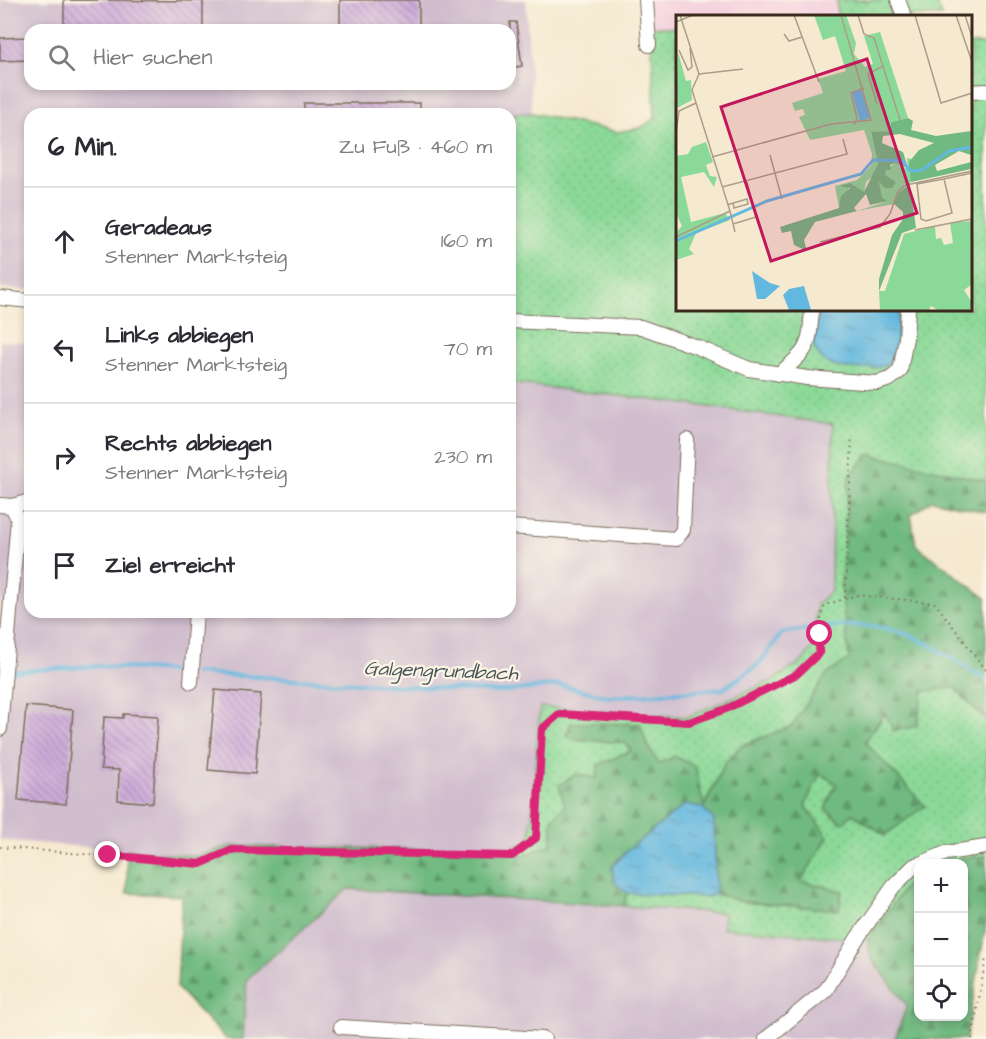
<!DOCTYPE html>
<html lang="de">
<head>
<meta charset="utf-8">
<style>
  body { margin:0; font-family:"Architects Daughter",sans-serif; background:#f2f2f3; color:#2b2b33 }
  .controls { position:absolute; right:18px; bottom:18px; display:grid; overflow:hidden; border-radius:12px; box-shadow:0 3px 9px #0003 }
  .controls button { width:54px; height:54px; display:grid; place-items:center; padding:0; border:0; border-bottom:2px solid #e1e1e2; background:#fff; color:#2b2b33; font:30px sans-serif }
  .stop { position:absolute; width:18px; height:18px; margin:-14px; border:4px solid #db2777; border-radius:50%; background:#fff }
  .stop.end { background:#db2777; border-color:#fff; box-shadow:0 2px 6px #0008 }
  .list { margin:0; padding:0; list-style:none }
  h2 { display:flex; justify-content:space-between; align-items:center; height:78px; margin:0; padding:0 24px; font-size:26px }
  h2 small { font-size:20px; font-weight:400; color:#7c7c81 }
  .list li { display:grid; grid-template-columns:39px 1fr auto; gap:18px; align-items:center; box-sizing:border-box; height:108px; padding:0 24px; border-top:2px solid #e1e1e2 }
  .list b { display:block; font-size:22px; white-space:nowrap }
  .list p { margin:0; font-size:20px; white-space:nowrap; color:#7c7c81 }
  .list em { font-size:20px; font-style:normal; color:#7c7c81 }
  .icon { flex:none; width:33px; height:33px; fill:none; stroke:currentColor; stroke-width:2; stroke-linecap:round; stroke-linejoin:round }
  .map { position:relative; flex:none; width:986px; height:1039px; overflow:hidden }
  .search { position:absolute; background:#fff; box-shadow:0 3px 9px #0003; left:24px; top:24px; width:492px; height:66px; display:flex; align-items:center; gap:15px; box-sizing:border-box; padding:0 21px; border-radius:18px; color:#7c7c81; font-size:22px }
  .panel { position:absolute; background:#fff; box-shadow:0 3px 9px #0003; left:24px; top:108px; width:492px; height:510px; border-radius:18px }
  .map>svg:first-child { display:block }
  .built { fill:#f4cfde }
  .industrial { fill:#d0bdce; fill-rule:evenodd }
  .grass { fill:url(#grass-dots); stroke:#63825b; stroke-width:1.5 }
  .forest { fill:url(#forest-firs); stroke:#56724f; stroke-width:1.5 }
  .water { fill:url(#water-ripples); stroke:#4f717e; stroke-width:1.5 }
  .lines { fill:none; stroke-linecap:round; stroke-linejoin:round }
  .stream { stroke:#63b8df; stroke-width:4 }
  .building { fill:url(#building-back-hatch) }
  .minor-casing { stroke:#7c6d5c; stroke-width:16 }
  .path { stroke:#7c6d5c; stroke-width:2; stroke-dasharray:1.5 4.5; stroke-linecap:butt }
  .minor { stroke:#fff; stroke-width:14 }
  .route { stroke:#db2777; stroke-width:8 }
  .labels { text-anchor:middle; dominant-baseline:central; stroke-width:4.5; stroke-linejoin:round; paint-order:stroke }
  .water-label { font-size:20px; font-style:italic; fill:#475558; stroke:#fcf5e5 }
  .inset-river { fill:none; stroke:#63b8df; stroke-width:3 }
  .inset-road { fill:none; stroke:#ab9d89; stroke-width:1.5 }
  .view { fill:#c2185b; fill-opacity:0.15; stroke:#c2185b; stroke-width:3 }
  .inset-edge { fill:none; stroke:#3b2a1e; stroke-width:3 }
</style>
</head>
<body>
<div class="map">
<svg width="986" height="1039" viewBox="0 0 986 1039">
  <defs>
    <pattern id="grass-dots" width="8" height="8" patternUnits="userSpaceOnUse" patternTransform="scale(1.5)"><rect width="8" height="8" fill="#8bd998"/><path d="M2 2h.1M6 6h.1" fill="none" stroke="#79ba83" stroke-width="1.8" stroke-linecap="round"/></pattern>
    <pattern id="forest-firs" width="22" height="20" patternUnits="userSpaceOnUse" patternTransform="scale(1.5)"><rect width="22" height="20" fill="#70b980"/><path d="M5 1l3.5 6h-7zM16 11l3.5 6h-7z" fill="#5d9768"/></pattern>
    <pattern id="water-ripples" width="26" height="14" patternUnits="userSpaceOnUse" patternTransform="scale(1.5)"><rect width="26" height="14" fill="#63b8df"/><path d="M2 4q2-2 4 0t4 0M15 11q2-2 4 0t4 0" fill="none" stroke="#5396b4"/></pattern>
    <pattern id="building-back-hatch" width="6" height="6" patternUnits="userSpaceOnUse" patternTransform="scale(1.5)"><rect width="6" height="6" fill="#ceacda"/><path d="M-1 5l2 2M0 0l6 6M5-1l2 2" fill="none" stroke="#a88cb0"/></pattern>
  </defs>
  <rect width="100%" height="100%" fill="#fcf5e5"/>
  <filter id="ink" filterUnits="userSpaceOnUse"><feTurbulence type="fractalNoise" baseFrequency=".0167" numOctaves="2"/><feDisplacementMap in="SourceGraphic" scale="12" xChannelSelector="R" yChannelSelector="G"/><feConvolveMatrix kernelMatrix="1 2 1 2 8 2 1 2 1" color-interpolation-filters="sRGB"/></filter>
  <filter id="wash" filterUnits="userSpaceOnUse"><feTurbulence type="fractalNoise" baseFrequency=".008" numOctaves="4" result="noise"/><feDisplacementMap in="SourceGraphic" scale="24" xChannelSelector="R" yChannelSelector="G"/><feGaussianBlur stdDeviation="1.35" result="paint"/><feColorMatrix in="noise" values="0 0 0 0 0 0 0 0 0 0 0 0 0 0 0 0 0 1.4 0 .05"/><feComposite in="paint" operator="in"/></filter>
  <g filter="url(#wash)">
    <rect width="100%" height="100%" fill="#f5e9d0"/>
    <!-- built -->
    <path class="built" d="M649,0H837V16H677V27H651Z"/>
    <!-- industrial -->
    <g class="industrial">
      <path d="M0,0H526L532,113L30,114V290L0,288ZM30,30H510V84H30Z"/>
      <path d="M0,341L30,343V612H510V383L695,405L833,424L831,592L817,604L814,645L802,662L771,681L687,717L540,707L530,839L509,851L230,846L197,856L0,840Z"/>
      <path d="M348,889L725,913L724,928L868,940L871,958L907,1005L895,1039H243L247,979Z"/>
    </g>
    <!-- grass -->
    <g class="grass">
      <path d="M837,0H936L942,16H837Z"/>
      <path d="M651,27H677V309H970V44H986V481L868,455L849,477L841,586L849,659L826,675L792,726L741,746L725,763L703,808L659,764L648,747L640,724L573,739L626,743L631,751L598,765V778L552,819V844L523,856L509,851L530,839L540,707L687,717L771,681L802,662L814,645L817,604L831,591L833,424L695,405L510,383V114L532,113L617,132L640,128L655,118Z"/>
      <path d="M955,688L986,720V856L946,860L939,863L918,864V875L910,880L868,940L723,928L724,913L624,906L627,893L706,897L716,894L744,902L838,910L842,891L800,881L828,837L805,805L820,773L836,783L887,766L865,742L886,712L923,691Z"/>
    </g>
    <!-- forest -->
    <g class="forest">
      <path d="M868,454L986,481V512L932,500L911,515L916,545L986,598V720L955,688L923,691L917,726L893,731L885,712L865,742L925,806L885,835L853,814L842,823L825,809L836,783L820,774L805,805L828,837L801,881L842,891L839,910L744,902L716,894L714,820L686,804L627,851L612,866L614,882L627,893L624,906L348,889L247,979L243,1039H226L177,988L182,896L127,893V850L197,856L230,846L509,851L523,856L552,844V819L565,806L559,785L576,774L597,778L598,765L631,751L626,743L573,739L566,735L571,723L640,724L648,747L659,764L674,756L695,766L704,807L725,763L741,746L792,726L826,675L849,659L841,586L849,477Z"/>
      <path d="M986,856V925L966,1039H895L907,1005L871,958L868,940L910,880L918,875V1016H964V864L939,863L946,860Z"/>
    </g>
    <!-- water -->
    <g class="water">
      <path d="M816,309H899L896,348L888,365C872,369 840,372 825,362C820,358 816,351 813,346Z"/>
      <path d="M686,804L703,808L714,820L716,894L707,897L627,893L614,882L612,867L627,851Z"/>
    </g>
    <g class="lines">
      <!-- stream -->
      <g class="stream">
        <path d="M7,672L96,666L188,672"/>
        <path d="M195,673L500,692L560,685L610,697L723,689L759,664L782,633C825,626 877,618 918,639C942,651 963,666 986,679"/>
      </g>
    </g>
    <g id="blocks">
      <!-- building -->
      <g class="building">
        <path d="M64,0L203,1V30H64Z"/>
        <rect x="340" y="0" width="79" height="30"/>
        <path d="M510,22H516L522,66L510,68Z"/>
        <path d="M30,37V60L0,61V38Z"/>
        <rect x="304" y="103" width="116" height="11"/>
        <path d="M215,690L261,694L255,774L208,770Z"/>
        <path d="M26,706L73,710L66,804L18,800Z"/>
        <path d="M123,714L158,716L153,803L118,800L119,770L101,769L104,717L123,718Z"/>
      </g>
    </g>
  </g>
  <g filter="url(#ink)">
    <use href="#blocks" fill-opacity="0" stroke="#7c6d5c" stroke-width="1.5"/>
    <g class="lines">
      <defs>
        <g id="minor">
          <path d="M646,0L649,45"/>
          <path d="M898,0L904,16"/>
          <path d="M970,92L986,91"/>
          <path d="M0,298L30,301"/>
          <path d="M510,321L641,327L697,347L749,369L807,378L877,383L890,379L900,371L906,338L908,309"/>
          <path d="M779,374C810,348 809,348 812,309"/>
          <path d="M0,505L12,506L30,501"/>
          <path d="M510,527L676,539L683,530L687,440"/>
          <path d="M191,682L196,612"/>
          <path d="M0,729L18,519L12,506"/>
          <path d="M920,864L946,853L986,847"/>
          <path d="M341,1027L544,1039"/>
          <path d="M766,1039L826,990L856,940L893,887L914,866L918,864"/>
        </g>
      </defs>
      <!-- minor casing -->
      <use href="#minor" class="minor-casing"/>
      <!-- path -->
      <g class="path">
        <path d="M845,598L852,435"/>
        <path d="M0,847L200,864L232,850L512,856L536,838L542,729L559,714L689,722L726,709L797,674L819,653L821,617L825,605L857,595L935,603L986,670"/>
        <path d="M972,1039L986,958"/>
      </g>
      <!-- minor -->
      <use href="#minor" class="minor"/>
    </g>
  </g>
  <g class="lines" filter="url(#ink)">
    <!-- route -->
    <path class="route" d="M108,855L200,864L232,850L512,856L536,838L542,729L559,714L689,722L726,709L797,674L819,653L820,634"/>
  </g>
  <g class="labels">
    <!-- water labels -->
    <g class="water-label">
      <text transform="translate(441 671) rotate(2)">Galgengrundbach</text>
    </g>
  </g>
  <!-- overview -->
  <g transform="translate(676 15)">
    <rect width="296" height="296" fill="#f5e9d0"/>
    <path d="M138,0H170L180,28L178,39L189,52L197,49L188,21L204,17L232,103L215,107L216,116L195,118L202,149L197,161L190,167L188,178L173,172L163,193L159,171L181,165L195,151L196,139L188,115L134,125L123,102L129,100L127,94L119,96L116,88L147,78L142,64L170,56L159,21L147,25ZM2,37L10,66L15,65L16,85L1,93L0,105ZM30,127L37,147L30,150L34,161L41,162L38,172L28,157L5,162L15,207L49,198L54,205L20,218L13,234L18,239L0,245V217L6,211L0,198V141L12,139L16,132ZM231,143L235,144V167L218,189L181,196L212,186L205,184L203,167L210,171L220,167L208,160L210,155L219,148L232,154ZM295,206V270L288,275L295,286V295H262L255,291L253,295H204L203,276H209L228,219L259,211L260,224L265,223L268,230L277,228L274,208Z" fill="#8bd998"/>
    <path d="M232,103L237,106L235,115L260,121L295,116V140L283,136L259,150L261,156L295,147V154L235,167L233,147L243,135L258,128L224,119L207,121L206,128L227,137L232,153L219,148L214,150L215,155H210L209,160L220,167L216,173H209L203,167L206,183L212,186L194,190L190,179L178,193L181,196L139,207L128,225L131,236L118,230L115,216L106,218L104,212L163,193L165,181L174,173L164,171L174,168L188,177L202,149L195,117L215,116V107ZM234,170L240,213L226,218L203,276V264L216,220L227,204V197L218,189L222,178Z" fill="#70b980"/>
    <path d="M185,74L194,103L184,106L176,77ZM76,256L94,268L104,271L89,284H81ZM128,271L135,295H113L107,280L113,274Z" fill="#63b8df"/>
    <path class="inset-river" d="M0,226L91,186L185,159L197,145L227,146L234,156L246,155L273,136L296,132"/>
    <path class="inset-road" d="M118,0L143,67M182,0L188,19L198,23L224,105M239,0L265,88L296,78M280,0L296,47M289,0L296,22M0,7L17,0M108,19L113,26L126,22M3,35L12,55L16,52L14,33M23,59L67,54M201,89L192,59L207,51M178,110L181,103L175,78L188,73M0,118L3,96L20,88M94,140L106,184M36,142L155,109L195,105L165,0M268,164L276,198L250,206L245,204L241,169L268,164L296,158M46,172L171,139L167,124M52,189H54L71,184L72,189L58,193L57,188M54,196L59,217M57,209L80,202L71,167M239,215L296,204M0,222L54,196L16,75L23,59L4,0M144,227L204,212L214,199L222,176L230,170L296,156"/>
    <path class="view" d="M191,44L241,198L95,246L45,92Z"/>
    <rect width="296" height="296" class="inset-edge"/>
  </g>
</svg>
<div class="controls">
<button>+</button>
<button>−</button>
<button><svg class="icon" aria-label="locate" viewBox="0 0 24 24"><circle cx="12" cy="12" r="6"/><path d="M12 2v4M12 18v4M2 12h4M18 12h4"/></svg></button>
</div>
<div class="stop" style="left:820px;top:634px"></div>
<div class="stop end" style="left:108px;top:855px"></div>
<div class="search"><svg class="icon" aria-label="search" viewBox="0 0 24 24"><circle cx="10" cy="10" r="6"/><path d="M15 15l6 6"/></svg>Hier suchen</div>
<section class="panel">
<h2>6 Min.<small>Zu Fuß · 460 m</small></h2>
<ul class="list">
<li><svg class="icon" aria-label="ahead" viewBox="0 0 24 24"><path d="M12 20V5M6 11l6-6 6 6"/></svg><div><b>Geradeaus</b><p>Stenner Marktsteig</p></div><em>160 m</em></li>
<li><svg class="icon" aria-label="left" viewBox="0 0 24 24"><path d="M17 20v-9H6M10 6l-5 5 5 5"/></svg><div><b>Links abbiegen</b><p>Stenner Marktsteig</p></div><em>70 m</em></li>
<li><svg class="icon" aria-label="right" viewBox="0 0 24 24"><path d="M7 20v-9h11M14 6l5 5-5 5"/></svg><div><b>Rechts abbiegen</b><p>Stenner Marktsteig</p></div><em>230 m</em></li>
<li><svg class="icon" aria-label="arrive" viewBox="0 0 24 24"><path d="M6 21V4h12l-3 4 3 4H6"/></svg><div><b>Ziel erreicht</b></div></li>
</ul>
</section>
</div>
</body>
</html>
